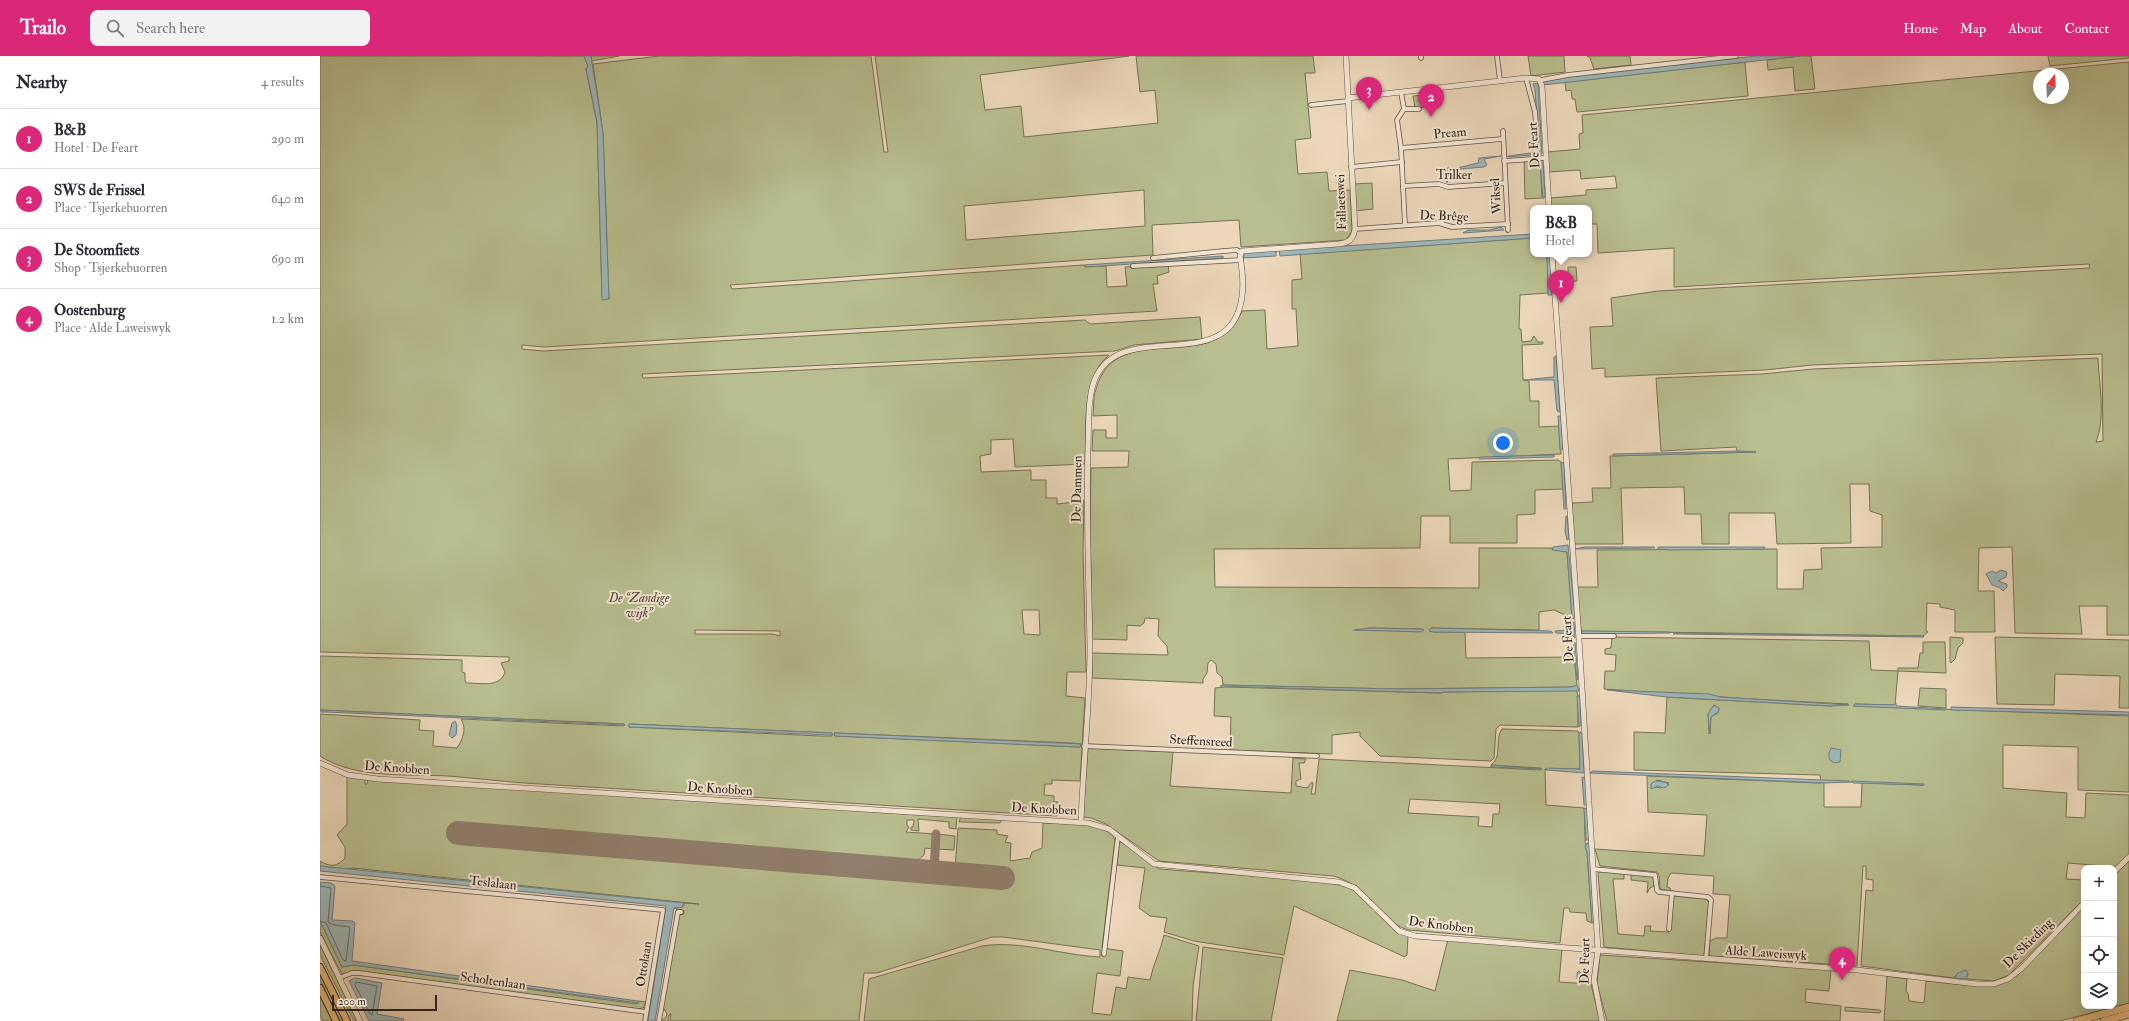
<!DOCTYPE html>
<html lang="en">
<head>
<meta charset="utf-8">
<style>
  body { margin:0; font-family:"IM FELL Double Pica",serif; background:#f2f2f3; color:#2b2b33 }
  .controls { position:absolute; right:12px; bottom:12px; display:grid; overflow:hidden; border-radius:8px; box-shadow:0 4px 16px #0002 }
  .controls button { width:36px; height:36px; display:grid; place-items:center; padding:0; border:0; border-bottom:1px solid #e1e1e2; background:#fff; color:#2b2b33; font:20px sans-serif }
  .compass { position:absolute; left:1713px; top:12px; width:36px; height:36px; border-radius:50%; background:#fff; box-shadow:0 4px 16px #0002; rotate:18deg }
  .scale { position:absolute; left:12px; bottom:10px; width:105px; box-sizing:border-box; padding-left:4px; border:2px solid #33251e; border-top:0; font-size:11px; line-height:14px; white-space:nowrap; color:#33251e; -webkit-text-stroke:3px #f3e5d2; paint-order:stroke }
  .you { position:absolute; left:1183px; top:387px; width:14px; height:14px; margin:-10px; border:3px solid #fff; border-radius:50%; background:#1a73e8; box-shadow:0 0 0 6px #1a73e833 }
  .badge { display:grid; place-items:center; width:26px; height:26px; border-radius:50%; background:#db2777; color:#fff; font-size:13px; font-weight:700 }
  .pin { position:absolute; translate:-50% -33px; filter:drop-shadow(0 1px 2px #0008) }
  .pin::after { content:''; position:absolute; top:21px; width:14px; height:12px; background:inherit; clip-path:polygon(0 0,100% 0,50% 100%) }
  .popup { position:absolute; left:1210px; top:149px; width:62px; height:52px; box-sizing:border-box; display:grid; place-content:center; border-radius:8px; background:#fff; filter:drop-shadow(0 1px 3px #0005); font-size:13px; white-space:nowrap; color:#7c7c81 }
  .popup b { font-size:15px; color:#2b2b33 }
  .popup::after { content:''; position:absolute; left:50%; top:100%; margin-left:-8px; border:8px solid transparent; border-top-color:#fff }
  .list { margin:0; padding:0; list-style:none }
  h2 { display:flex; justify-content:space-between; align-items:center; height:52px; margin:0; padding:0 16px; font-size:17px }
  h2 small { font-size:13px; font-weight:400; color:#7c7c81 }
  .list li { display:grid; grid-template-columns:26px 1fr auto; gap:12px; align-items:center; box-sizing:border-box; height:60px; padding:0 16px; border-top:1px solid #e1e1e2 }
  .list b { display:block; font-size:15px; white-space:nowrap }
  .list p { margin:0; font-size:13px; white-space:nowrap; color:#7c7c81 }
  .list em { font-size:13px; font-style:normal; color:#7c7c81 }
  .icon { flex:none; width:22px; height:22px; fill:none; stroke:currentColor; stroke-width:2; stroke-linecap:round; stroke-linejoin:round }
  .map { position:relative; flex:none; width:1809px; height:965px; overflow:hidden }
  header { display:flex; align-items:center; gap:24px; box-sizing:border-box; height:56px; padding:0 20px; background:#db2777; color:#fff }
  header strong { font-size:19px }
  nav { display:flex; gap:22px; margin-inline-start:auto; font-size:14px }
  .search { width:280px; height:36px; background:#f2f2f3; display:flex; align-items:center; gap:10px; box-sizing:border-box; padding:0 14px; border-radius:8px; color:#7c7c81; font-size:15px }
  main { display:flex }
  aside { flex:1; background:#fff }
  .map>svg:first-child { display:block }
  .green { fill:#b8be8f; stroke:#767256; fill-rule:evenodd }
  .water { fill:#9db7ba; stroke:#737d7c }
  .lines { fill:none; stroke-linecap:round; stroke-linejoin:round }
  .shore { stroke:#686e6c; stroke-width:1 }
  .taxiway { stroke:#907e6c; stroke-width:9 }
  .runway { stroke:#907e6c; stroke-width:24 }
  .minor-casing { stroke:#615245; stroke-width:5.5 }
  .tertiary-casing { stroke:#615245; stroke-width:6 }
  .trunk-casing { stroke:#33251e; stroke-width:8 }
  .motorway-casing { stroke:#33251e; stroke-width:8 }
  .minor { stroke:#f3e5d2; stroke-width:4 }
  .tertiary { stroke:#f3e5d2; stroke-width:5 }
  .trunk { stroke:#e6bc7d; stroke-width:6 }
  .motorway { stroke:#e6bc7d; stroke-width:7 }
  .labels { text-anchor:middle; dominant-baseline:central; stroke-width:4; stroke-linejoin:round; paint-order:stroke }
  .street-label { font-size:13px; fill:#33251e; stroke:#f3e5d2 }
  .park-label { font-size:13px; font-style:italic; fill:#544b3a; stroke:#f3e5d2 }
</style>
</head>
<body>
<header>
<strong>Trailo</strong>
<div class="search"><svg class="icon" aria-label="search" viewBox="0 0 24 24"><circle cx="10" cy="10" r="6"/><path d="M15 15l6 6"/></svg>Search here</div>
<nav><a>Home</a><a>Map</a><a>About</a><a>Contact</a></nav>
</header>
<main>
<aside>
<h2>Nearby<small>4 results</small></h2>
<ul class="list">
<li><span class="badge">1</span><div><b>B&amp;B</b><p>Hotel · De Feart</p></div><em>290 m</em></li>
<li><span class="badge">2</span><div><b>SWS de Frissel</b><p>Place · Tsjerkebuorren</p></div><em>640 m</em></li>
<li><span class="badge">3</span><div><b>De Stoomfiets</b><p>Shop · Tsjerkebuorren</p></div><em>690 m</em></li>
<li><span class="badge">4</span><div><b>Oostenburg</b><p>Place · Alde Laweiswyk</p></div><em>1.2 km</em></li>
</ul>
</aside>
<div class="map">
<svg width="1809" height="965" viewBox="0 0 1809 965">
  <rect width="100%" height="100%" fill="#ecd7ba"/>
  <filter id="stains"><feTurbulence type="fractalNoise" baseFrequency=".005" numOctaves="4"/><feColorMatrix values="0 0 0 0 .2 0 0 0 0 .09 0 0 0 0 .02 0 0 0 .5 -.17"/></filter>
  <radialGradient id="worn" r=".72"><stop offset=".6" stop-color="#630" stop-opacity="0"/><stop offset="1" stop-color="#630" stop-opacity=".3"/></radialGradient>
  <!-- green -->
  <g class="green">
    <path d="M0,0H264L268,10L266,13L277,67L282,240L289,243L283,77L273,8L339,0H551L564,96H568L555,0H809L660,19L665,54L701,50L704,81L838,67L835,34L820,36L816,0H993L995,17H985L991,82L975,84L978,118L1007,116L1009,135L1030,134L1032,175L1026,184L921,191L919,164L832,169L833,199L410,229L412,233L764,209L765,211L786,210L787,231L807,230L805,211L848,208L849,216L837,220L838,228H833L837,255L224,291L202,289V293L223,295L765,264L770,268L880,261L882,283L814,289L795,295L322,318L323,322L789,299C760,323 767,373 765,408L695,411L693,383L671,384V398L660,400L661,416L711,414V424H726V442H737V448L764,445L763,495L766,616H747L746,640L765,642L760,725L732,724V728H725L724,739L734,740V746H738L737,760L204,727C178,725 153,722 128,720C86,718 36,723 0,700V658L100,664L99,674L114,675L113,690L137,692C143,683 147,673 141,663L304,670V668L0,654V600L142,604V616L145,617V625L147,627C161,627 180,632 185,616L181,607L189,605V601L0,596ZM824,134L825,170L646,184L644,150ZM702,554H719L720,579L704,578ZM375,574L460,575V580L452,578H375ZM310,668L512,677V680H500L309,671ZM515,677L752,687L761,688L760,691L515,680Z"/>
    <path d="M271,0H299L272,5Z"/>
    <path d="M1208,0H1244L1245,16L1211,20Z"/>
    <path d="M1267,0H1310L1311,9L1274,13L1270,2Z"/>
    <path d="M1480,0H1491L1495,33L1475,35L1473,11L1448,14L1447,4Z"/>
    <path d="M1728,0H1809V2L1730,10Z"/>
    <path d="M1425,6L1428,40L1257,56L1255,43H1252L1251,34L1246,35L1245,26Z"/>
    <path d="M1809,6V579H1787V550H1759L1762,578L1695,577L1692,491L1659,492L1658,535H1674L1675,576H1635V554L1620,551V548L1607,547L1606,575L1608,576L1603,580L1261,575L1257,531H1278L1277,494L1457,493V533H1483L1484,514L1502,513L1501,492L1562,491V459L1550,455L1549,428H1530L1531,487L1457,488L1455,457H1409V488H1382L1381,458H1365L1364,431L1301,432L1303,488H1254L1252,447L1273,446L1272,432H1291L1290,400L1436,396L1417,395L1416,391L1341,395L1336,322L1442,318L1493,313L1778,302C1779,328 1786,361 1776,386L1783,385L1782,298L1492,309L1445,314L1285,321V312L1272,313L1270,271L1293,270L1291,242L1338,235L1770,212L1769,208L1354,231V192L1278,197L1277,168H1269V152H1231L1230,142L1266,139V134L1297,132L1295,120L1261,123L1260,114L1229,116L1227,96L1260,93L1259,78L1263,77L1262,59ZM1719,18H1743V42H1719Z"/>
    <path d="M1104,39L1105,51L1095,52L1093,40Z"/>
    <path d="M1220,104L1222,142L1205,143L1204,105Z"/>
    <path d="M1052,127L1053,153L1035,155L1034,128Z"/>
    <path d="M1213,182V198H1227L1229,234L1228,237L1200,239L1199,273H1201L1202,286L1211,285L1214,280L1218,286H1223V288L1202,289L1203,324L1209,325L1210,345H1219V371L1239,370L1241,398L1128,403L1130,435L1151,434L1152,406L1238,404L1241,406L1243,433L1215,434V458L1197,459V487H1130V460H1101L1100,492L894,493L895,531L1159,532V492H1232L1247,496L1252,562L1234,554L1219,556V574L1111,572L1113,576H1145L1146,602L1254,601L1257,629L1252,631L1076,633L903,629L902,621L897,617L896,608L891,604L888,607L887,617L883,623V627L772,622V597L848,599L847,590L838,580L839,563L825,562L824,567L820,570L807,569V584L772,583L770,464L771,412L808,411L809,395H772L773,374H786V382H797V359L773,360C774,351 773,341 776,333C796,260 894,323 922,255L945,254L947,293L978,290L976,253H972V224L982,223L980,198ZM1050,572L1101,573L1103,575L1036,574Z"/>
    <path d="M1248,211H1256L1257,225L1236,226V221L1248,220Z"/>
    <path d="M1292,581L1549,585L1551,614L1578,615V612H1598L1600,597H1603V586H1625L1626,617L1578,615L1575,649L1535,648L1533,650L1809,660V736L1758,734V691L1683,689V732L1747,737L1746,761L1765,762L1766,737L1809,739V798L1796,811L1748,807L1746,823L1764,824V843L1689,919L1674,925L1646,923L1648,918L1636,919L1634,922L1541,910L1546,834L1553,835V824L1546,823V810H1543L1537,910L1389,900L1390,885L1396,882H1407L1410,839L1393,838L1394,820L1351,817L1348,822L1347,831L1350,832L1351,835L1340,833L1339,819L1337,816L1280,810L1275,793L1384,800L1387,759L1328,756L1327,720L1497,727H1501L1500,719L1314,714V676L1345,677L1347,641L1510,650L1528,648L1431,643L1284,633L1285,615H1295L1296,599L1285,598V593L1291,592ZM1394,649L1399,652L1398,657L1391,661L1390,678L1388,658ZM1337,724L1349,727L1341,732L1335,731ZM1504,725L1604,729L1542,727L1541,751H1504Z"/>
    <path d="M1630,581L1643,582V587L1638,592L1635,603L1631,607L1630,606Z"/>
    <path d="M1675,581L1809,584V652H1799L1800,620L1735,618L1734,649L1677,648Z"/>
    <path d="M906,631L1121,637L1123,636L1256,634L1258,639V671L1180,669L1176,673L1174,702L1171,705L1060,700L1040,680V676L1012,679V698L910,694L911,661L894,660L895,632Z"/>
    <path d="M1600,632L1626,633V652L1598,650Z"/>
    <path d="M1182,673L1258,675L1259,677L1260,713H1225L1226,749L1264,752C1265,761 1264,791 1267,796L1272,867L1267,865L1266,857L1250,856L1249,852H1244L1240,887L1088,874C1057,864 1051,831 1014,820L839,805L786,768L771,762L763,761L768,692L853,696L850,730L971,737L973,702L986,703L984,707H979L981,723L976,725V730L987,732L992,726L993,728L991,738H995L999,703L1221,714V712L1171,709C1183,700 1174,684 1182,673ZM1090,743L1180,748L1179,758H1173L1172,771L1158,770L1159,761L1088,757Z"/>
    <path d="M27,719L45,722V728H47L48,723L637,761L636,773L629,772V766L598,763L599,775L591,774V771H593L594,764H587V770L589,771L586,776L615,778L614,793L605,792L604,799L596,806L139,769L138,784L633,825L634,823L683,827L684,816L635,812L638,772L677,774V778L688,780L685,786L691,787L690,805L710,802L712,796L722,792L723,767C740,768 788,765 795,784L782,892L803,895L800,920L777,917L772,957L791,959L796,931L806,933L808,921L830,924C833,908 841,894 844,879L879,890L873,930L872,965H544L549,923L662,890C701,884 740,899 780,901V894L683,881H672L557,917H544L539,965H350L351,958L349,959L348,965H341L346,961L347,958L343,951L359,859L364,858V855L354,852L364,850V847L379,848L32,812L25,814L0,812V805C10,811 17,811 25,802V791L17,779L27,768Z"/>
    <path d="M641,760L682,764L680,767L639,766Z"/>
    <path d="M617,778L635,780L634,794L616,793Z"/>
    <path d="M801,786L839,813L1001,825L1032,832L1069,869L1088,879L1087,899L1085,901L974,850L964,899L874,885L844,876L847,862L830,860L819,852L825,812L797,809L799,788Z"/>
    <path d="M1809,805V947L1740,965H1564L1567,920L1587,923L1586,935L1588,937L1589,945L1604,947L1606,925C1636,927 1672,937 1698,919L1764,851V950H1794V820Z"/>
    <path d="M1280,815L1304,817V823H1293L1298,878L1324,880L1325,870H1331L1330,875L1349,876L1353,840L1387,843L1389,848L1384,900L1284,891L1278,817Z"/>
    <path d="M1311,818L1333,821L1334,830L1330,832L1327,837L1328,826L1311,824Z"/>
    <path d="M0,865L22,911L33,909L317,948L318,945L326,946L323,952L317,953L38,915L22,918L0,876Z"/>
    <path d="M1128,883L1242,893L1239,926L1271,928L1280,965H1017L1030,914L1082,924L1115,935Z"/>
    <path d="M0,889L37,965H34L3,905L0,899Z"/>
    <path d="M883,891L963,902L951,965H876Z"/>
    <path d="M1280,899L1511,914L1509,935L1486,933L1485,946L1521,950L1520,965H1287L1277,927Z"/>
    <path d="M0,915L26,965H20L0,924Z"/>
    <path d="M0,935L14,965H3L0,959Z"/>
    <path d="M1525,951L1560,954L1561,955L1560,957L1525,955Z"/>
  </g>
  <!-- water -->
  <g class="water">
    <path d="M264,0H271L283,77L289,243L282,244V240L277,66L266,13L268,10Z"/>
    <path d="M1436,0H1480L1223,29L1222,23Z"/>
    <path d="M1218,27L1222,98L1188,101V100L1219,96L1215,33L1213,28Z"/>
    <path d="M1181,100L1164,103L1167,109L1164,111L1128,114L1127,127L1125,112H1137L1158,107L1159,102Z"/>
    <path d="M1220,106H1223L1225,141L1223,143Z"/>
    <path d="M1181,171L1184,174L1143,177L1148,174H1169Z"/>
    <path d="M1213,178V182L960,200L959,194Z"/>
    <path d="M956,195V200L923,202L925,196Z"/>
    <path d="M1227,198H1230L1232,239H1228V237Z"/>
    <path d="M903,200V202L766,211L764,209Z"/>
    <path d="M1236,300L1240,356H1239L1237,355L1234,324H1203L1234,321V301Z"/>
    <path d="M1238,360H1241L1243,393L1240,394Z"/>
    <path d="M1417,395L1436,396L1293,400V398Z"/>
    <path d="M1234,399V401L1159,403L1160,401Z"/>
    <path d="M1241,406L1244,407L1246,453H1244Z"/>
    <path d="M1246,460H1247L1249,483L1247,484L1245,475Z"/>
    <path d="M1248,489L1255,560L1253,563L1252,562L1247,496L1232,494L1233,491Z"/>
    <path d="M1264,491H1334L1335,492L1255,493Z"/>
    <path d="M1338,491H1445L1444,493L1351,494L1338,493Z"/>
    <path d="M1681,514L1687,516L1686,521L1678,525L1687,528V531L1683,535L1680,532L1672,529L1666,518L1672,515L1676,517Z"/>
    <path d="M1254,566L1255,582L1251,578L1236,577L1235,575L1250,574L1252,567Z"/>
    <path d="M1050,572L1101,573L1104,574L1102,576L1034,574Z"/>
    <path d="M1111,572L1231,575L1233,577L1113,576L1109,575Z"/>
    <path d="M1262,575L1349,576L1350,577L1265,578L1261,577Z"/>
    <path d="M1355,577L1603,580L1604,581L1353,578Z"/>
    <path d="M1255,586L1258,622L1257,624L1253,588Z"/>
    <path d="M903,629L1076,633L1252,631L1257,629L1259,635L1123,636L1121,637L900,630Z"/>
    <path d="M1287,634L1389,638L1401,641L1529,649L1510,650L1347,641Z"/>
    <path d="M1257,640H1260L1261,669L1259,671Z"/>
    <path d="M1576,647V650L1627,653L1625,654L1533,650L1535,648L1574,649Z"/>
    <path d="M1394,649L1399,652V655L1391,661L1389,678L1388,658Z"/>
    <path d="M1631,651L1809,656V659L1631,654Z"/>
    <path d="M0,654L304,668L305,669L5,656H0Z"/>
    <path d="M135,665L137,669L136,679L132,682L129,679L132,667Z"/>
    <path d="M309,668L512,677V679L309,671Z"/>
    <path d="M514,677L761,688L760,691L515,680Z"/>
    <path d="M1259,677L1261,676L1262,678L1264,717L1226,714V712L1260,713Z"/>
    <path d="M1511,692L1521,694L1520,706L1514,707L1509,703V697Z"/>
    <path d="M1171,709L1222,713L1171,711Z"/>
    <path d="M1272,715L1529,725V726L1505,727L1270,717Z"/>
    <path d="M1262,721L1266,722L1267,749H1264Z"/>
    <path d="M1335,725L1345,726L1349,729L1344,732L1338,730L1331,733V728Z"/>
    <path d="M1532,725L1604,728V729L1533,727Z"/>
    <path d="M1264,752L1268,753L1269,784H1266Z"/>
    <path d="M1267,787H1270L1275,866L1272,867L1267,796L1265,791Z"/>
    <path d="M0,810L364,847L362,851L354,852L335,965H328L346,850L0,815Z"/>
    <path d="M0,826L11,827L15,830L12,864L33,865L35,867L32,905L318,945L319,947L33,909L22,911L0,865Z"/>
    <path d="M1646,914L1648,918L1646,923L1634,922L1638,917Z"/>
    <path d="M1259,915L1263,920L1264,916L1267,915L1268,922L1266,924L1257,923V917Z"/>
    <path d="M35,922L62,927L57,958L84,963L83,965H49L29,925Z"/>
  </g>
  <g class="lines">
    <!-- shore -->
    <g class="shore">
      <path d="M0,830L11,832L8,866L14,869L30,871L26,905L23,904L6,867L0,865"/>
      <path d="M36,926L57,930L52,959L50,958L35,929Z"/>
    </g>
    <!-- taxiway -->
    <path class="taxiway" d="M614,816L616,778"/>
    <!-- runway -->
    <path class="runway" d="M138,777L683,822"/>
    <defs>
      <g id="minor">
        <path d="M1101,0V2"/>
        <path d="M1177,0L1180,25"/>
        <path d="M1206,22L1215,56L1217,82"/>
        <path d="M1221,24L1248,19L1416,0"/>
        <path d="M1081,36L1084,53H1099"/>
        <path d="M991,49L1028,45"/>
        <path d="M1084,53L1077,64L1081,92L1085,169"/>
        <path d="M1183,75L1188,174"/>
        <path d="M1081,92L1182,83"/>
        <path d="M1184,105L1225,102"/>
        <path d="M1031,111L1082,106"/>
        <path d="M1083,130L1119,128L1128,131L1185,127"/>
        <path d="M1035,173L1119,167L1132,171L1188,168"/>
        <path d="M833,202L904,195L917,194L921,197"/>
        <path d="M813,210L921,204"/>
        <path d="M1259,580H1294"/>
        <path d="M764,690L997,700"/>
        <path d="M1273,813L1335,819L1337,834L1339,836L1388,841L1391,844L1386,903"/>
        <path d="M0,821L343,854L325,965"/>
        <path d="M1349,873L1352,837"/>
        <path d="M784,898L798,780"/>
        <path d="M19,922L32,917H39L326,956"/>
        <path d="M339,965L358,856H361"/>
      </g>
      <g id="tertiary">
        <path d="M1028,42L1206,22L1219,23L1222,30L1229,152"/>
        <path d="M1232,198L1259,583L1278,894L1274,924L1282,965"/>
        <path d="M0,707L28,719L58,723L768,767L789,773L834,808L1019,826L1035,832L1079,875L1095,880L1537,914L1657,928H1674L1688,923L1702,912L1764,847"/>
        <path d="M761,766C763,708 770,649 770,591C769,525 766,459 768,393C769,370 767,343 775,323C802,259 912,324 922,240C924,227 922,212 920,200L922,195L1018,188C1029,187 1033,184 1035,173L1026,0"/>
        <path d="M1794,816L1809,801"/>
        <path d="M0,882L40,965"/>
      </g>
      <g id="trunk">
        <path d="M0,911L27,965"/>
        <path d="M0,932L16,965"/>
      </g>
      <g id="motorway">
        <path d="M1757,965L1809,951"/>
        <path d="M1784,965L1809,958"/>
      </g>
    </defs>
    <!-- minor casing -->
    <use href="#minor" class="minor-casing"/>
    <!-- tertiary casing -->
    <use href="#tertiary" class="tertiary-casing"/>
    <!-- trunk casing -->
    <use href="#trunk" class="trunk-casing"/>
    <!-- motorway casing -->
    <use href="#motorway" class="motorway-casing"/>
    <!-- minor -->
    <use href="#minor" class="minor"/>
    <!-- tertiary -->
    <use href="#tertiary" class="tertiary"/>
    <!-- trunk -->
    <use href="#trunk" class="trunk"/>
    <!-- motorway -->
    <use href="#motorway" class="motorway"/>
  </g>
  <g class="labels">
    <!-- street labels -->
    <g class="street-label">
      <text transform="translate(1130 77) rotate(-5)">Pream</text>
      <text transform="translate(1214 89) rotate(-94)">De Feart</text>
      <text x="1134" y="119">Trilker</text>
      <text transform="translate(1176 140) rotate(-94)">Wiksel</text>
      <text transform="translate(1021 146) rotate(-92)">Fallaetswei</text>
      <text transform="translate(1124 160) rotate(2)">De Brêge</text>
      <text transform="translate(757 433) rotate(-89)">De Dammen</text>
      <text transform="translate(1248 583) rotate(-94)">De Feart</text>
      <text transform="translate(881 685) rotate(3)">Steffensreed</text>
      <text transform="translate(77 712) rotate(4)">De Knobben</text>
      <text transform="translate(400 733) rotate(4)">De Knobben</text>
      <text transform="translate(724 753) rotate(3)">De Knobben</text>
      <text transform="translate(173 827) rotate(6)">Teslalaan</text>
      <text transform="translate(1121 869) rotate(7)">De Knobben</text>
      <text transform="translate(1708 887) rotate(-45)">De Skieding</text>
      <text transform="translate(1446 897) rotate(4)">Alde Laweiswyk</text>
      <text transform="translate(1265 905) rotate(-89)">De Feart</text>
      <text transform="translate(324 908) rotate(-81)">Ottolaan</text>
      <text transform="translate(173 925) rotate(8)">Scholtenlaan</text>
    </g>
    <!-- park labels -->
    <g class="park-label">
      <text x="319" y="542">De “Zandige<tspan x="319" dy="15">wijk”</tspan></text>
    </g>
  </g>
  <rect width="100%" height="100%" filter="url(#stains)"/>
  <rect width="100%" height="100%" fill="url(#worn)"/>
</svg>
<div class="controls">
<button>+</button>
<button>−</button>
<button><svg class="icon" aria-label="locate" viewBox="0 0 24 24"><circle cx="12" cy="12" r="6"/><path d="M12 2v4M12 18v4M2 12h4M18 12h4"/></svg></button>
<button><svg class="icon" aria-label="layers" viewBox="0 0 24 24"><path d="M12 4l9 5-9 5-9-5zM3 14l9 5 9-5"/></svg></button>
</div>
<svg class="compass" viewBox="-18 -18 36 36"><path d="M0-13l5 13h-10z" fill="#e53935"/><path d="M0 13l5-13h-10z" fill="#7c7c81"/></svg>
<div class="scale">200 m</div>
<div class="you"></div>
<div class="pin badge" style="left:1241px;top:247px">1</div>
<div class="popup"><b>B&amp;B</b>Hotel</div>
<div class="pin badge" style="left:1111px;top:61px">2</div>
<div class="pin badge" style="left:1049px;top:54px">3</div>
<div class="pin badge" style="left:1522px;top:924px">4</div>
</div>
</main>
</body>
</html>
